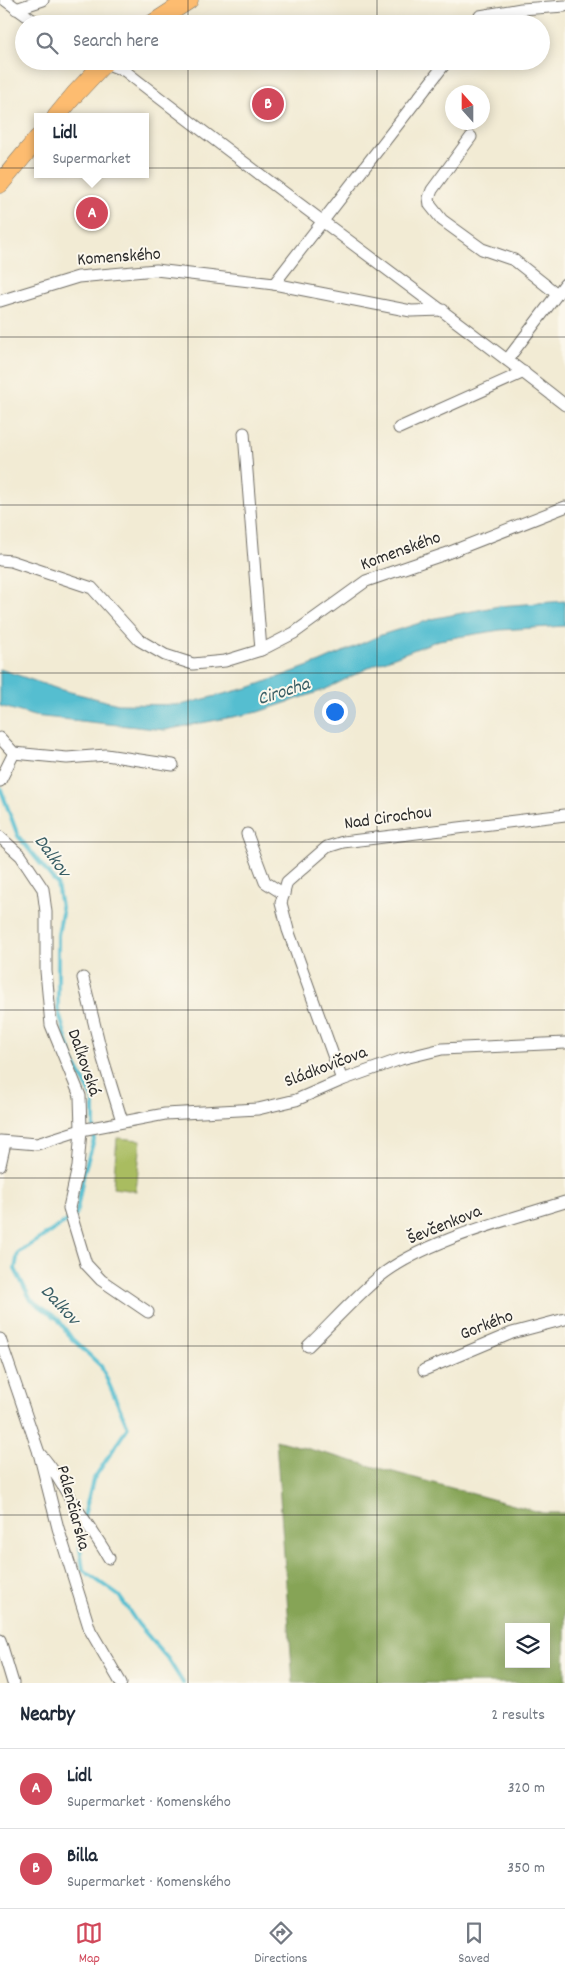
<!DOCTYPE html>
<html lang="en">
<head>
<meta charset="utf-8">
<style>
  body { margin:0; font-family:Dekko,sans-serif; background:#f2f2f3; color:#1f2937 }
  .controls { position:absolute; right:15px; bottom:15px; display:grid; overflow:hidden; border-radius:0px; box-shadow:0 2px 12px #0003 }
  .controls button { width:45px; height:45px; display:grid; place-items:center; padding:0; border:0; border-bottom:1px solid #e0e1e3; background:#fff; color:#1f2937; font:25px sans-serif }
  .compass { position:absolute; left:445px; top:85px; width:45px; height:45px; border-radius:50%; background:#fff; box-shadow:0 2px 12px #0003; rotate:339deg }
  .you { position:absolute; left:334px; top:711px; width:18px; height:18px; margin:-12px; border:4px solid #fff; border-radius:50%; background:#1a73e8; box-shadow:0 0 0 8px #1a73e833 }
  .badge { display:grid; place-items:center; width:32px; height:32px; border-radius:50%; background:#d1495b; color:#fff; font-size:16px; font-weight:700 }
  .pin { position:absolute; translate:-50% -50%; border:2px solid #fff; box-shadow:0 1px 5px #0006 }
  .popup { position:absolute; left:34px; top:113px; width:115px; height:65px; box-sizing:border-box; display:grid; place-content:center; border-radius:0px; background:#fff; filter:drop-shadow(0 1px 4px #0005); font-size:16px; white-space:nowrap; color:#747a83 }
  .popup b { font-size:19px; color:#1f2937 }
  .popup::after { content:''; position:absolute; left:50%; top:100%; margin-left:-10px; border:10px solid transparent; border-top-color:#fff }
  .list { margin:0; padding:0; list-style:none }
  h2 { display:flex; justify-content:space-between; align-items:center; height:65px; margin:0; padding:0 20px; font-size:21px }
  h2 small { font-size:16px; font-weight:400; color:#747a83 }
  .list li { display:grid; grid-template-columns:32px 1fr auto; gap:15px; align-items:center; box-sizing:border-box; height:80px; padding:0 20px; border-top:1px solid #e0e1e3 }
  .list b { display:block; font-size:19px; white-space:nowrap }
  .list p { margin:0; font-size:16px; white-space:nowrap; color:#747a83 }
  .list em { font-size:16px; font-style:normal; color:#747a83 }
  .icon { flex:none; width:28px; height:28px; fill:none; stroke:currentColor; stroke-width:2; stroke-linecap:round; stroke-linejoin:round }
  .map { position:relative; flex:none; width:565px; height:1683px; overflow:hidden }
  .search { position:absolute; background:#fff; box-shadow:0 2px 12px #0003; left:15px; right:15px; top:15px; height:55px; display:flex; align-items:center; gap:12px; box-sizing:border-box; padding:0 18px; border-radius:28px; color:#747a83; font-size:19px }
  .sheet { height:225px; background:#fff }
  nav { display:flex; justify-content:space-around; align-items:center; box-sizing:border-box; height:70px; border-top:1px solid #e0e1e3; background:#fff; font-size:14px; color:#747a83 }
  nav a { display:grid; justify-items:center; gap:2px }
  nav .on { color:#d1495b }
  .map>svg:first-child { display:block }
  .green { fill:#a9bc60; stroke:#6a7446 }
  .forest { fill:#86a456; stroke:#586840; fill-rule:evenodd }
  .water { fill:#54bed0; stroke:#40747e }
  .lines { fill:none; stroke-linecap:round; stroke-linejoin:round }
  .stream { stroke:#54bed0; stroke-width:4 }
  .street-casing { stroke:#716e66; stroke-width:13 }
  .primary-casing { stroke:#716e66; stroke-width:19 }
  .street { stroke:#fff; stroke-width:11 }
  .primary { stroke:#fdbc6f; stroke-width:18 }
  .grid { fill:none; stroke:#2b2b2b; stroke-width:1; stroke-opacity:0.55 }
  .labels { text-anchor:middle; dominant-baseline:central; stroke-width:4; stroke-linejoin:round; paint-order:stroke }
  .street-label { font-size:18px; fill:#2b2b2b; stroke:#fbf7ec }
  .water-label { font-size:19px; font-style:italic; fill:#395e65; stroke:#fbf7ec }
</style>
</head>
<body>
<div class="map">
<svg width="565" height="1683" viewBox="0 0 565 1683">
  <rect width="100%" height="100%" fill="#fbf7ec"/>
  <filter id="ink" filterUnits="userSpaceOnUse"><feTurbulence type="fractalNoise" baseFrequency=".02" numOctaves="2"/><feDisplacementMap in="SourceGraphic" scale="10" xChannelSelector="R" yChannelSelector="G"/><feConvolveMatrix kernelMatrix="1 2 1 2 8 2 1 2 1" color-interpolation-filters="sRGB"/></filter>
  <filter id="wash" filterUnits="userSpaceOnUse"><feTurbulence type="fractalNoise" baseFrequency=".0096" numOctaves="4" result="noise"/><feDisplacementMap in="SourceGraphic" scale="20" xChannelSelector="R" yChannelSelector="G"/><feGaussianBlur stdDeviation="1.12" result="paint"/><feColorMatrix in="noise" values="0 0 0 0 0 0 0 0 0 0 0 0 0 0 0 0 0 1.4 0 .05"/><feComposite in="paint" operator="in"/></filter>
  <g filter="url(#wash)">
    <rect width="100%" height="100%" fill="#f2ebd4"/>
    <!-- green -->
    <path class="green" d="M117,1138L141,1140L136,1191L113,1188Z"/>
    <!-- forest -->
    <path class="forest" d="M276,1440L543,1513H565V1683H293ZM509,1627H546V1664H509Z"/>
    <!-- water -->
    <path class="water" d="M565,601V626L500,630L439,640L376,664L324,690L258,712L165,730L34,716L0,706V669L58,689L118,704L181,705L251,687L320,662L381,635L436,618L499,606Z"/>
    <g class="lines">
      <!-- stream -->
      <g class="stream">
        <path d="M0,787L18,836L57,884L62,913L58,935V1010L73,1061L94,1100V1140L84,1172L76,1215L18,1253L15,1269L31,1300L58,1319L72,1339L101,1366L128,1427L93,1480L84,1516"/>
        <path d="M83,1523L79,1540L83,1570L119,1596L138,1624L168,1659L183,1683"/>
      </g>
    </g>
  </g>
  <g filter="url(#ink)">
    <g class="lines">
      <defs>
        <g id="street">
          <path d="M5,0L38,24"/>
          <path d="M16,9L43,0"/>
          <path d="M475,24L480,16L521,9L565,6"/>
          <path d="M100,61L125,71C270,185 420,291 565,405"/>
          <path d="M471,137L432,190L429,198L430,205L442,220L482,249L514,260L557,294"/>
          <path d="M274,284L447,61"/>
          <path d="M0,301L78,277L156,270L274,284L411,311L443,310"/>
          <path d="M507,360L565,284"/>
          <path d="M399,428L524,372"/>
          <path d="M244,433L261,650"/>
          <path d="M0,560L11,561L92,588L139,640L165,655L193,664L225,661L261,650L294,633L366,581L445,554L565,507"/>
          <path d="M0,738L14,753L67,758L106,755L173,765"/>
          <path d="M0,781L14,753"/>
          <path d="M247,834L265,882L284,894"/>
          <path d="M0,837L21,856L43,889L46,912V971L51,1025L80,1096L81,1130L78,1167L69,1208L86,1264L101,1280L148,1312"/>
          <path d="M83,978L103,1059L122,1121"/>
          <path d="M342,1080L288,930L281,903L287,882L327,847L343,842L565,815"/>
          <path d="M0,1141L37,1144L81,1130L165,1114L258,1109L296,1100L342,1080L401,1059L442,1049L565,1043"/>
          <path d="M0,1165L5,1143"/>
          <path d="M0,1339L39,1453L58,1528L90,1630L121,1683"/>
          <path d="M308,1346C331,1324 354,1298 379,1277C425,1240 508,1220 565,1202"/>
          <path d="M424,1370L512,1333L565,1319"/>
          <path d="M39,1453C56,1470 64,1490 77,1509C88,1525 99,1541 109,1558"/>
          <path d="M0,1640L13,1683"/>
        </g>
        <g id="primary">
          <path d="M152,24L189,0"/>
          <path d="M56,117L75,94L106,61"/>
          <path d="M0,184L38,138"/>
        </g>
      </defs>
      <!-- street casing -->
      <use href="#street" class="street-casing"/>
      <!-- primary casing -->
      <use href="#primary" class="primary-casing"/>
      <!-- street -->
      <use href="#street" class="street"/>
      <!-- primary -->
      <use href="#primary" class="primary"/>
    </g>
  </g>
  <!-- grid -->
  <path class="grid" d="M188,0V24M377,0V24M188,61V1683M377,61V1683M0,168H565M0,337H565M0,505H565M0,673H565M0,842H565M0,1010H565M0,1178H565M0,1346H565M0,1515H565"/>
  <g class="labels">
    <!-- street labels -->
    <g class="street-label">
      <text transform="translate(119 258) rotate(-4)">Komenského</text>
      <text transform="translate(401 552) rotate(-20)">Komenského</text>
      <text transform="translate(388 819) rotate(-8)">Nad Cirochou</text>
      <text transform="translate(83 1063) rotate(71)">Daľkovská</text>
      <text transform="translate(326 1068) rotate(-21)">Sládkovičova</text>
      <text transform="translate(445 1226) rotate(-22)">Ševčenkova</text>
      <text transform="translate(487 1326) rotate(-21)">Gorkého</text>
      <text transform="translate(72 1508) rotate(75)">Pálenčiarska</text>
    </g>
    <!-- water labels -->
    <g class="water-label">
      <text transform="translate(284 693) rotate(-18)">Cirocha</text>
      <text transform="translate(51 857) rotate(54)">Dalkov</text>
      <text transform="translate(59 1306) rotate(47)">Dalkov</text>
    </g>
  </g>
</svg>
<div class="controls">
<button><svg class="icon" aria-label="layers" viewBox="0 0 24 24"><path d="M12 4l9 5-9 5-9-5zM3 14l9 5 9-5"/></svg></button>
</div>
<svg class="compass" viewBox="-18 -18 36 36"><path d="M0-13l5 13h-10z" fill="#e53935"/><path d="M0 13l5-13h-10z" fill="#747a83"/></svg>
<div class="you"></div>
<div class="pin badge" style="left:92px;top:213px">A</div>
<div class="popup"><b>Lidl</b>Supermarket</div>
<div class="pin badge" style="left:268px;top:104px">B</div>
<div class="search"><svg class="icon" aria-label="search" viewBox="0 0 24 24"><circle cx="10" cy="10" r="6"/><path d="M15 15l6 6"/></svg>Search here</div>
</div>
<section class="sheet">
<h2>Nearby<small>2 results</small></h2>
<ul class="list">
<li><span class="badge">A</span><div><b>Lidl</b><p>Supermarket · Komenského</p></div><em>320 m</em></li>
<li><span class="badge">B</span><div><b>Billa</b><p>Supermarket · Komenského</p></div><em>350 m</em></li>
</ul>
</section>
<nav>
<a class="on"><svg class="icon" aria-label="map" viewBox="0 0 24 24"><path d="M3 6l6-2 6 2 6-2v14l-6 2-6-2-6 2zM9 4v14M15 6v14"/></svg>Map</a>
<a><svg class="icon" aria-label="directions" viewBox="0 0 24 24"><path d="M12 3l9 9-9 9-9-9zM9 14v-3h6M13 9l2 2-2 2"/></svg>Directions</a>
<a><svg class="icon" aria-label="saved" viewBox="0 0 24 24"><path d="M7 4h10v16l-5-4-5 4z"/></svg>Saved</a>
</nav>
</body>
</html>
